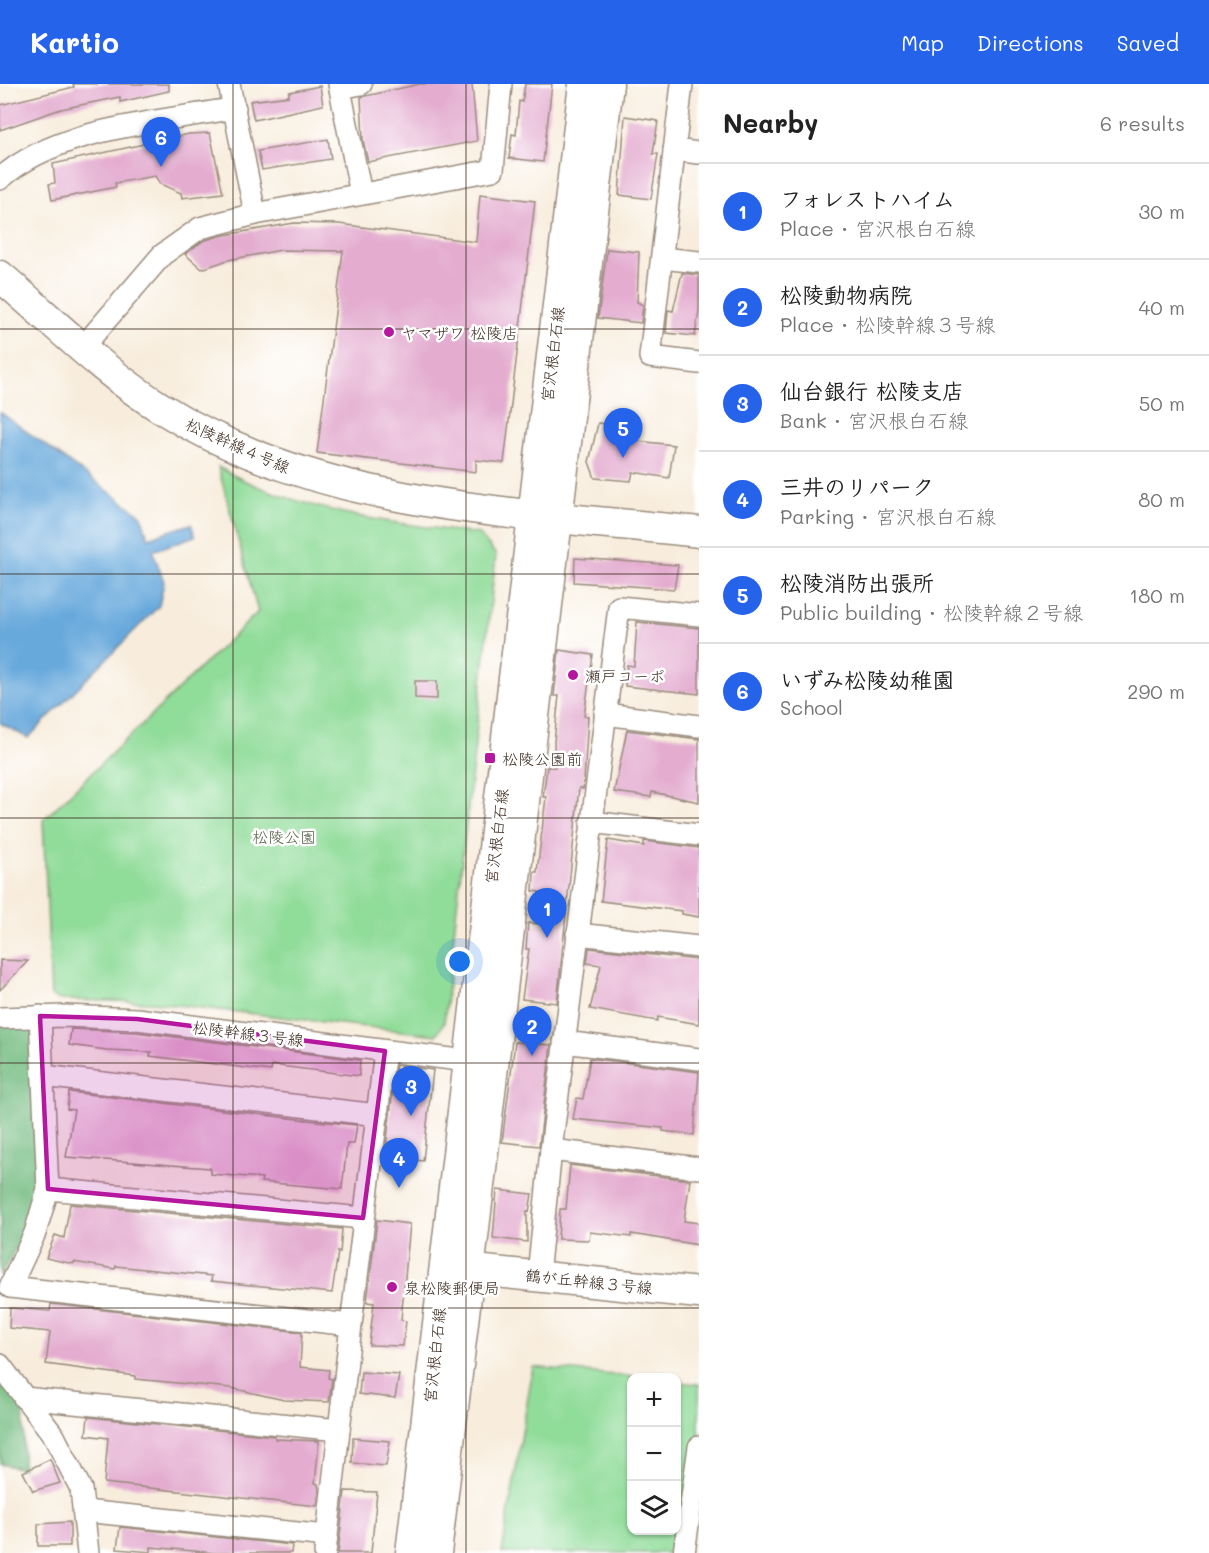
<!DOCTYPE html>
<html lang="en">
<head>
<meta charset="utf-8">
<style>
  body { margin:0; font-family:Mali,"Klee One",sans-serif; background:#f6f6f6; color:#222 }
  .controls { position:absolute; right:18px; bottom:18px; display:grid; overflow:hidden; border-radius:12px; box-shadow:0 2px 4px #0004 }
  .controls button { width:54px; height:54px; display:grid; place-items:center; padding:0; border:0; border-bottom:2px solid #e0e0e0; background:#fff; color:#222; font:30px sans-serif }
  .you { position:absolute; left:460px; top:878px; width:21px; height:21px; margin:-15px; border:4px solid #fff; border-radius:50%; background:#1a73e8; box-shadow:0 0 0 9px #1a73e833 }
  .badge { display:grid; place-items:center; width:39px; height:39px; border-radius:50%; background:#2563eb; color:#fff; font-size:20px; font-weight:700 }
  .pin { position:absolute; translate:-50% -50px; filter:drop-shadow(0 2px 3px #0008) }
  .pin::after { content:''; position:absolute; top:32px; width:21px; height:18px; background:inherit; clip-path:polygon(0 0,100% 0,50% 100%) }
  .list { margin:0; padding:0; list-style:none }
  h2 { display:flex; justify-content:space-between; align-items:center; height:78px; margin:0; padding:0 24px; font-size:26px }
  h2 small { font-size:20px; font-weight:400; color:#767676 }
  .list li { display:grid; grid-template-columns:39px 1fr auto; gap:18px; align-items:center; box-sizing:border-box; height:96px; padding:0 24px; border-top:2px solid #e0e0e0 }
  .list b { display:block; font-size:22px; white-space:nowrap }
  .list p { margin:0; font-size:20px; white-space:nowrap; color:#767676 }
  .list em { font-size:20px; font-style:normal; color:#767676 }
  .icon { flex:none; width:33px; height:33px; fill:none; stroke:currentColor; stroke-width:2; stroke-linecap:round; stroke-linejoin:round }
  .map { position:relative; flex:none; width:699px; height:1469px; overflow:hidden }
  header { display:flex; align-items:center; gap:36px; box-sizing:border-box; height:84px; padding:0 30px; background:#2563eb; color:#fff }
  header strong { font-size:28px }
  nav { display:flex; gap:33px; margin-inline-start:auto; font-size:21px }
  main { display:flex }
  aside { flex:1; background:#fff }
  .map>svg:first-child { display:block }
  .green { fill:#90dc99; stroke:#66835c; stroke-width:1.5 }
  .forest { fill:#74bc81; stroke:#587350; stroke-width:1.5 }
  .water { fill:#68a9dc; stroke:#526a7d; stroke-width:1.5 }
  .building { fill:#e4add0 }
  .lines { fill:none; stroke-linecap:round; stroke-linejoin:round }
  .street-casing { stroke:#9a8c7e; stroke-width:24 }
  .secondary-casing { stroke:#9a8c7e; stroke-width:33 }
  .street { stroke:#fff; stroke-width:21 }
  .secondary { stroke:#fff; stroke-width:30 }
  .marked { fill:#b5179e; fill-opacity:0.2; stroke:#b5179e; stroke-width:4.5; stroke-linejoin:round }
  .grid { fill:none; stroke:#3b2a1e; stroke-width:1.5; stroke-opacity:0.55 }
  .poi-dot { fill:#b5179e; stroke:#fff; stroke-width:2 }
  .labels { text-anchor:middle; dominant-baseline:central; stroke-width:5; stroke-linejoin:round; paint-order:stroke }
  .poi-label { font-size:16px; fill:#3b2a1e; stroke:#fff; text-anchor:start }
  .street-label { font-size:16px; fill:#3b2a1e; stroke:#fff }
  .park-label { font-size:16px; fill:#545f43; stroke:#fff }
</style>
</head>
<body>
<header>
<strong>Kartio</strong>
<nav><a>Map</a><a>Directions</a><a>Saved</a></nav>
</header>
<main>
<div class="map">
<svg width="699" height="1469" viewBox="0 0 699 1469">
  <rect width="100%" height="100%" fill="#fff"/>
  <filter id="ink" filterUnits="userSpaceOnUse"><feTurbulence type="fractalNoise" baseFrequency=".0167" numOctaves="2"/><feDisplacementMap in="SourceGraphic" scale="12" xChannelSelector="R" yChannelSelector="G"/><feConvolveMatrix kernelMatrix="1 2 1 2 8 2 1 2 1" color-interpolation-filters="sRGB"/></filter>
  <filter id="wash" filterUnits="userSpaceOnUse"><feTurbulence type="fractalNoise" baseFrequency=".008" numOctaves="4" result="noise"/><feDisplacementMap in="SourceGraphic" scale="24" xChannelSelector="R" yChannelSelector="G"/><feGaussianBlur stdDeviation="1.35" result="paint"/><feColorMatrix in="noise" values="0 0 0 0 0 0 0 0 0 0 0 0 0 0 0 0 0 1.4 0 .05"/><feComposite in="paint" operator="in"/></filter>
  <g filter="url(#wash)">
    <rect width="100%" height="100%" fill="#f8eddd"/>
    <!-- green -->
    <g class="green">
      <path d="M218,383C297,428 391,439 479,450L496,471L444,939L436,951L151,918L61,916L51,912L43,736L258,528Z"/>
      <path d="M533,1283L635,1293L632,1294V1446H676L677,1298L699,1300V1363L684,1469H502Z"/>
    </g>
    <!-- forest -->
    <g class="forest">
      <path d="M0,932H40L48,1105L0,1193Z"/>
      <path d="M0,1281L24,1314L23,1385L0,1380Z"/>
    </g>
    <!-- water -->
    <path class="water" d="M0,328L141,431L148,454L191,440L195,452L153,467L164,498L159,522L28,654L0,639Z"/>
    <g id="blocks">
      <!-- building -->
      <g class="building">
        <path d="M73,0H169V7L120,18V13L61,25L0,46V21L74,3Z"/>
        <path d="M420,0H472L477,57L368,78L363,56L361,13Z"/>
        <path d="M525,0H552L543,78L509,74L512,50L516,51L519,17L522,18Z"/>
        <path d="M320,2L323,21L254,36L250,17L289,12V8Z"/>
        <path d="M625,32L658,37L653,70H658L651,115L619,111Z"/>
        <path d="M210,49L223,109L182,114L181,109L160,100L155,92L115,99L116,103L52,116L49,100L55,99L53,80L189,50Z"/>
        <path d="M328,55L331,75L262,86L258,67Z"/>
        <path d="M480,110L535,117L504,379L476,376V388L317,369L343,167L281,166L228,176L202,185L185,170L203,157L219,152L294,139L339,140L476,158Z"/>
        <path d="M607,165L639,168L637,218L643,221L641,239L598,234Z"/>
        <path d="M682,189L699,191V226L695,252L666,249L668,226L673,227Z"/>
        <path d="M598,339L638,344L637,357L674,361L669,394L633,388L631,397L595,394L589,378Z"/>
        <path d="M575,474L678,481L674,505L574,498Z"/>
        <path d="M637,538L699,544V610L625,602L627,581L634,582Z"/>
        <path d="M559,566L593,571L584,632H588L584,697L583,705L579,704L557,919L522,915L529,865H526L528,839L543,840L546,809L533,807L534,788H537L546,713H543L547,683H555L554,658L559,612H554Z"/>
        <path d="M415,597H437V615L415,614Z"/>
        <path d="M627,646L699,655V718L652,708L651,713L614,708Z"/>
        <path d="M608,756L644,762V757L699,764V833L682,830V827L601,817Z"/>
        <path d="M589,864L699,876V940L658,933L657,937L590,925L601,881L587,879Z"/>
        <path d="M0,876L28,877L0,906Z"/>
        <path d="M71,945L136,948L360,976L359,992L272,981L271,987L150,972L151,968L107,966L69,961Z"/>
        <path d="M515,958L551,961L539,1062L502,1058Z"/>
        <path d="M590,974L699,988L694,1051L663,1047V1044L573,1035L577,1014L583,1015Z"/>
        <path d="M396,981L433,986L423,1077L385,1072Z"/>
        <path d="M69,1008L307,1036L357,1041L354,1060H347L342,1105L261,1098L262,1094L210,1090V1084L66,1073L74,1026L67,1025Z"/>
        <path d="M570,1081L690,1096L684,1137L699,1139V1161L631,1150V1153L590,1148L589,1156L558,1155L560,1125H566Z"/>
        <path d="M497,1106L532,1110L529,1128L527,1127V1158L493,1154Z"/>
        <path d="M70,1120L342,1145L340,1169L338,1168L332,1209L211,1197L212,1192L116,1182L115,1185L74,1178L73,1180L46,1174L55,1151L64,1154Z"/>
        <path d="M377,1136L410,1140L401,1236L406,1237L403,1262L369,1261L374,1219L367,1218Z"/>
        <path d="M51,1220L302,1248L300,1283L329,1286L328,1294L332,1295L329,1318L284,1316L231,1304L135,1295V1292L46,1280L50,1248L9,1244L10,1224L50,1227Z"/>
        <path d="M361,1288L399,1291L395,1314L359,1310Z"/>
        <path d="M88,1333L275,1352V1355L319,1357L315,1399L318,1400L319,1407L317,1422L104,1399L108,1354L86,1351Z"/>
        <path d="M353,1354L390,1357L386,1382L352,1379Z"/>
        <path d="M50,1375L60,1399L33,1407L23,1388Z"/>
        <path d="M345,1407L377,1408L371,1469H338Z"/>
        <path d="M70,1438V1462H38V1440Z"/>
        <path d="M120,1443L292,1461L291,1469H215L151,1463V1468L117,1465Z"/>
      </g>
    </g>
  </g>
  <g filter="url(#ink)">
    <use href="#blocks" fill-opacity="0" stroke="#9a8c7e" stroke-width="1.5"/>
    <g class="lines">
      <defs>
        <g id="street">
          <path d="M229,0L255,130"/>
          <path d="M339,0L361,110"/>
          <path d="M682,0L650,273L699,279"/>
          <path d="M340,4L361,0"/>
          <path d="M674,66L699,69"/>
          <path d="M0,95C57,43 161,38 235,24"/>
          <path d="M662,174L699,178"/>
          <path d="M83,263L162,171L200,144L255,130L493,86L501,0"/>
          <path d="M605,630L699,642"/>
          <path d="M591,738L699,751"/>
          <path d="M577,850L699,863"/>
          <path d="M40,932L48,1105L35,1149L10,1203L351,1241L385,967"/>
          <path d="M0,934L65,932L137,935L483,979"/>
          <path d="M564,958L699,975"/>
          <path d="M43,992L378,1031"/>
          <path d="M551,1066L699,1084"/>
          <path d="M48,1105L363,1134"/>
          <path d="M538,1191L551,1066L619,523L699,531"/>
          <path d="M0,1281L54,1352L81,1405L88,1469"/>
          <path d="M24,1314L339,1346"/>
          <path d="M84,1427L327,1452"/>
          <path d="M325,1469L351,1241"/>
          <path d="M684,1469L699,1363"/>
        </g>
        <g id="secondary">
          <path d="M0,192C52,236 103,288 161,324C322,425 516,428 699,448"/>
          <path d="M447,1183L699,1209"/>
          <path d="M411,1469L584,0"/>
          <path d="M436,1469L608,0"/>
        </g>
      </defs>
      <!-- street casing -->
      <use href="#street" class="street-casing"/>
      <!-- secondary casing -->
      <use href="#secondary" class="secondary-casing"/>
      <!-- street -->
      <use href="#street" class="street"/>
      <!-- secondary -->
      <use href="#secondary" class="secondary"/>
    </g>
  </g>
  <!-- marked area -->
  <path class="marked" d="M40,932L137,935L385,967L363,1134L48,1105Z"/>
  <!-- grid -->
  <path class="grid" d="M233,0V1469M466,0V1469M0,245H699M0,490H699M0,734H699M0,979H699M0,1224H699"/>
  <!-- markers -->
  <g class="poi-dot">
    <circle cx="389" cy="248" r="6"/>
    <circle cx="573" cy="591" r="6"/>
    <rect x="484" y="668" width="12" height="12" rx="3"/>
    <circle cx="392" cy="1203" r="6"/>
  </g>
  <g class="labels">
    <!-- poi labels -->
    <g class="poi-label">
      <text x="401" y="248">ヤマザワ 松陵店</text>
      <text x="585" y="591">瀬戸コーポ</text>
      <text x="502" y="674">松陵公園前</text>
      <text x="404" y="1203">泉松陵郵便局</text>
    </g>
    <!-- street labels -->
    <g class="street-label">
      <text transform="translate(552 270) rotate(-83)">宮沢根白石線</text>
      <text transform="translate(238 361) rotate(24)">松陵幹線４号線</text>
      <text transform="translate(496 752) rotate(-83)">宮沢根白石線</text>
      <text transform="translate(248 949) rotate(7)">松陵幹線３号線</text>
      <text transform="translate(589 1197) rotate(6)">鶴が丘幹線３号線</text>
      <text transform="translate(434 1271) rotate(-84)">宮沢根白石線</text>
    </g>
    <!-- park labels -->
    <g class="park-label">
      <text x="284" y="752">松陵公園</text>
    </g>
  </g>
</svg>
<div class="controls">
<button>+</button>
<button>−</button>
<button><svg class="icon" aria-label="layers" viewBox="0 0 24 24"><path d="M12 4l9 5-9 5-9-5zM3 14l9 5 9-5"/></svg></button>
</div>
<div class="you"></div>
<div class="pin badge" style="left:547px;top:854px">1</div>
<div class="pin badge" style="left:532px;top:972px">2</div>
<div class="pin badge" style="left:411px;top:1032px">3</div>
<div class="pin badge" style="left:399px;top:1104px">4</div>
<div class="pin badge" style="left:623px;top:374px">5</div>
<div class="pin badge" style="left:161px;top:83px">6</div>
</div>
<aside>
<h2>Nearby<small>6 results</small></h2>
<ul class="list">
<li><span class="badge">1</span><div><b>フォレストハイム</b><p>Place · 宮沢根白石線</p></div><em>30 m</em></li>
<li><span class="badge">2</span><div><b>松陵動物病院</b><p>Place · 松陵幹線３号線</p></div><em>40 m</em></li>
<li><span class="badge">3</span><div><b>仙台銀行 松陵支店</b><p>Bank · 宮沢根白石線</p></div><em>50 m</em></li>
<li><span class="badge">4</span><div><b>三井のリパーク</b><p>Parking · 宮沢根白石線</p></div><em>80 m</em></li>
<li><span class="badge">5</span><div><b>松陵消防出張所</b><p>Public building · 松陵幹線２号線</p></div><em>180 m</em></li>
<li><span class="badge">6</span><div><b>いずみ松陵幼稚園</b><p>School</p></div><em>290 m</em></li>
</ul>
</aside>
</main>
</body>
</html>
